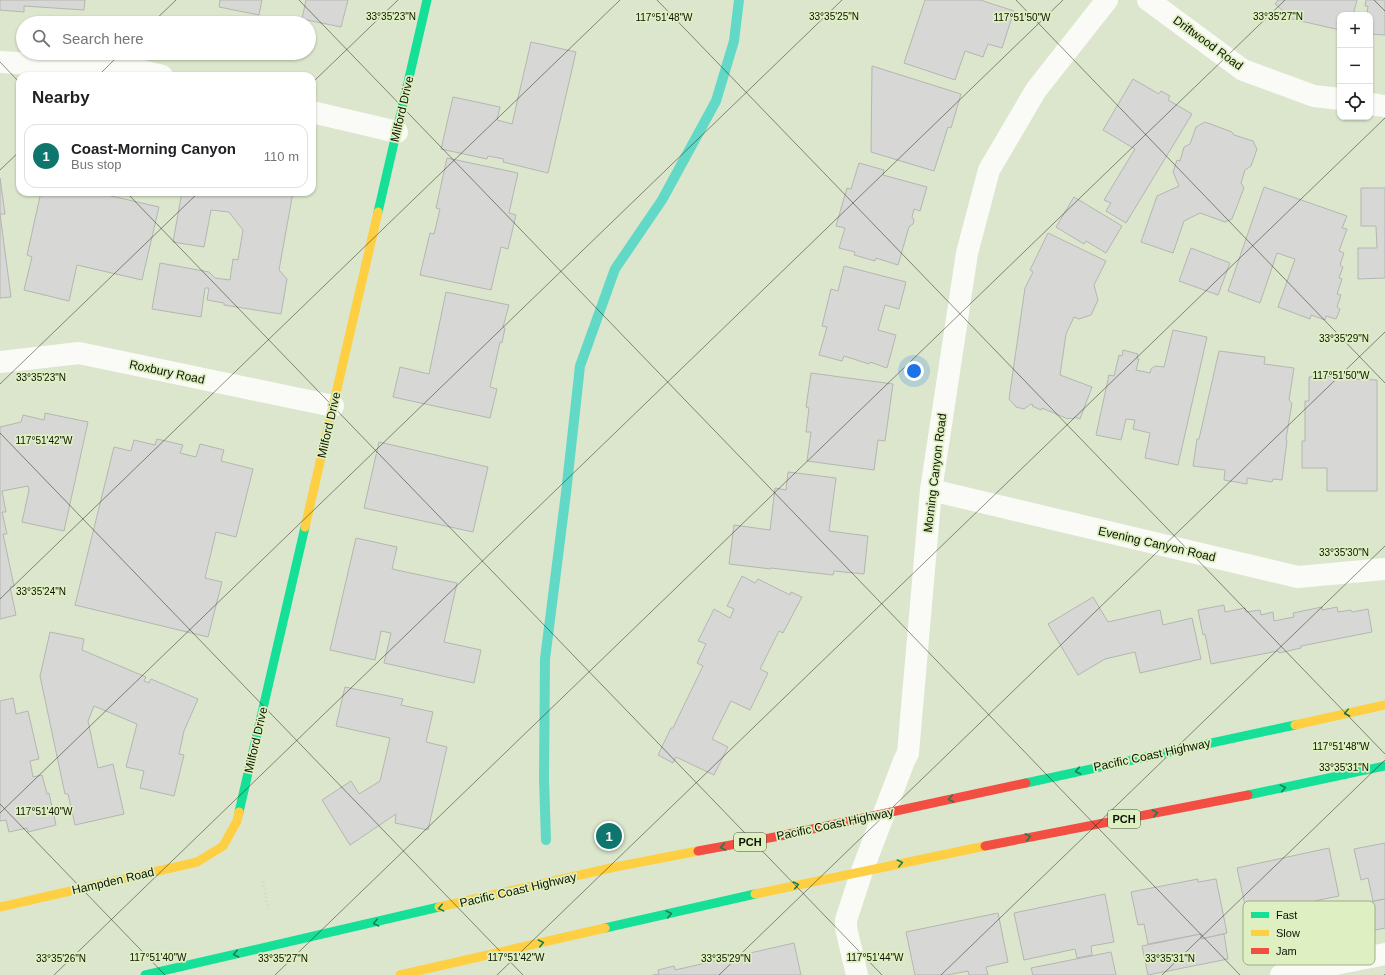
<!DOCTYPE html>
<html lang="en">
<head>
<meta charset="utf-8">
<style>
  body { margin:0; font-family:Arial,sans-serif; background:#f6f6f6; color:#202124 }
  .controls { position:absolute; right:12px; top:12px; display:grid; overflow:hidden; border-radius:8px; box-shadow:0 1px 3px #0004 }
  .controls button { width:36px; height:36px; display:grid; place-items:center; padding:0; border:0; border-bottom:1px solid #e0e0e0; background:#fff; color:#202124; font:20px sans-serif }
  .you { position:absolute; left:914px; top:371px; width:14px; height:14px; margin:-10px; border:3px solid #fff; border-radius:50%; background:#1a73e8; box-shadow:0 0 0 6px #1a73e833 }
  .badge { display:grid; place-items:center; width:26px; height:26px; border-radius:50%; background:#0f766e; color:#fff; font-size:13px; font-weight:700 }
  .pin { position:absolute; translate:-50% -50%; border:2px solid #fff; box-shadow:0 1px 4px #0006 }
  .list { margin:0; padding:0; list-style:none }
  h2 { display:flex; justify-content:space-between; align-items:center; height:52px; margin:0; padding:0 16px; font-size:17px }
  h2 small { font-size:13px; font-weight:400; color:#757577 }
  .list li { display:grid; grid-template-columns:26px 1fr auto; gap:12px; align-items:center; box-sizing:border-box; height:64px; margin:0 8px 8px; padding:0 8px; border:1px solid #e0e0e0; border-radius:12px }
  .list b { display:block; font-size:15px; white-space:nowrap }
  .list p { margin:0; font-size:13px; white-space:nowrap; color:#757577 }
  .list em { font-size:13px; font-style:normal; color:#757577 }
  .icon { flex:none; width:22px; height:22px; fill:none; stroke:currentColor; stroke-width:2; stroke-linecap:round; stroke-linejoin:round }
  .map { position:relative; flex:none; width:1385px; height:975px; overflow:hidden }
  .search { position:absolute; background:#fff; box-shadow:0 1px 3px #0004; left:16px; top:16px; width:300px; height:44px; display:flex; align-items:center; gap:10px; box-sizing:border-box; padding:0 14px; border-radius:22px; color:#757577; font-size:15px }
  .panel { position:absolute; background:#fff; box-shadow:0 1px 3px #0004; left:16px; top:72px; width:300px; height:124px; border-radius:12px }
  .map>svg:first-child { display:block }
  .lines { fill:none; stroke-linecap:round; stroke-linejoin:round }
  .stream { stroke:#62d9c6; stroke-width:10 }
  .building { fill:#d7d8d5; stroke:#b4b6b2 }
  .path { stroke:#d0d3cb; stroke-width:2.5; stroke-dasharray:1 3; stroke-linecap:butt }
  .street { stroke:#fafbf7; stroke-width:22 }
  .fast { stroke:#16e098; stroke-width:9 }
  .slow { stroke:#ffcf43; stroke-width:9 }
  .jam { stroke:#f24e42; stroke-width:9 }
  .oneway { stroke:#128355 }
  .ticks { fill:none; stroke:#0d1203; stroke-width:1; stroke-opacity:0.45 }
  .labels { text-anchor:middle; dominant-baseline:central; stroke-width:3.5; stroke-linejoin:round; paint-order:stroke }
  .shield { fill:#def0c1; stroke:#4c553c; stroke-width:1 }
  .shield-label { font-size:11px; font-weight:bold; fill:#0d1203 }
  .street-label { font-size:12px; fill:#0d1203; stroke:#def0c1 }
  .key { fill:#def0c1; stroke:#9fad88; stroke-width:1 }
  .key-label { font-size:11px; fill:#0d1203 }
  .ticks-label { font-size:10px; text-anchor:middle; fill:#0d1203; stroke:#def0c1; stroke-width:3.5; stroke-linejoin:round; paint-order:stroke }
</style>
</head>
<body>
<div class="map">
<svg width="1385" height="975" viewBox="0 0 1385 975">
  <rect width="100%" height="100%" fill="#dbe6cc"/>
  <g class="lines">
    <!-- stream -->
    <path class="stream" d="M546,840L544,779L545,659L566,493L580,366L615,269L662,200L716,101L734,41L739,0"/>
  </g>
  <!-- building -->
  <g class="building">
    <path d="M0,0H85L84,10L24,6V12L0,10Z"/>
    <path d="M220,0H262L259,15L219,7Z"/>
    <path d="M306,0H348L341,27L302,19Z"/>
    <path d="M925,0H980L1014,11L1002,48L988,44L983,57L965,51L955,80L904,63Z"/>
    <path d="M1278,0H1357L1353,15H1340V30L1292,19L1275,4Z"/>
    <path d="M1366,0H1385V35L1370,34V15H1367L1368,6H1365Z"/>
    <path d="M531,42L576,52L548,173L503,162L504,159L488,156L487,159L441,149L453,97L500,107L497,120L512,124Z"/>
    <path d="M872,66L961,94L951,128L948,127L934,171L871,152Z"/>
    <path d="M1133,79L1159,94L1161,91L1170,96L1168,100L1192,114L1126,223L1106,211L1111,203L1104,200L1135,149L1103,130Z"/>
    <path d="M1205,122L1232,132L1234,135L1253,141L1257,149L1251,166L1245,170L1241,183L1244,188L1232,219L1225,222L1200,213L1184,221L1173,253L1141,242L1157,196L1179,186L1173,172L1177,160L1180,161L1184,147L1190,144L1196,127Z"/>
    <path d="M447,158L518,173L509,213L516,215L508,249L501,247L491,290L420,275L430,233L434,234L440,209L436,208Z"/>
    <path d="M859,163L884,170L883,175L927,187L920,211L914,209L912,217L914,220L913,224L909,227L898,265L876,258L875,261L854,255L855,252L839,248L845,228L836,226L847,188L851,189Z"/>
    <path d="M0,178L5,214H0L11,297L0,298Z"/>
    <path d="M1264,187L1347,216L1342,228L1347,229L1339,251L1344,253L1340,265L1343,267L1339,278L1342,279L1337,294L1341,295L1337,307L1340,309L1336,319L1326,316L1325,320L1311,315L1310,319L1278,307L1295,259L1277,253L1260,303L1228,291Z"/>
    <path d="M1361,188H1385V278L1358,279V248H1377L1376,226H1361Z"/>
    <path d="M41,192H94L159,207L142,280L77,265L69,301L24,290L32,257L27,255Z"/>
    <path d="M182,192H293L279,270L287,279L281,314L224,305V303L207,300L209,288H205L201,317L152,309L160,263L209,272L215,278L230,280L233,259L238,260L243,230L229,212L211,210L204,247L173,242Z"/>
    <path d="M1074,197L1122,226L1106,253L1086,241L1084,244L1056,227Z"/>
    <path d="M1048,233L1106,261L1094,285L1098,300L1091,315L1079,319L1074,317L1066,334L1060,375L1092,387L1080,419L1075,417L1073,419L1069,418L1068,419L1042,408L1041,410L1032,406L1033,405L1031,404L1024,409L1016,407L1009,399L1025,288L1033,272L1030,270Z"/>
    <path d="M1191,248L1230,263L1218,295L1179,281Z"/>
    <path d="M844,266L906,282L899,309L885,305L878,330L896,335L887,368L870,362L869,364L844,356L842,361L819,355L827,327L822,326L831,289L838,291Z"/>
    <path d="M446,292L509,305L503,327L505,328L502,343L500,342L490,387L497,389L490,418L393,397L400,367L429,374Z"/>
    <path d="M1173,330L1207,337L1178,465L1145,458L1150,433L1133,429L1135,420L1126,419L1121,440L1096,435L1109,375L1114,376L1119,355L1122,356L1123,350L1138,354L1137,359H1139L1136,370L1150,373L1151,369L1155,366L1164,367Z"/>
    <path d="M1219,351L1265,357L1264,364L1294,368L1289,400L1292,403L1286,439L1287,441L1282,480L1273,479L1272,482L1247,478V484L1224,480L1225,470L1193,466L1197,439H1199Z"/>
    <path d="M811,373L893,384L885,441L878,440L874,470L807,461L811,432H806L809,408L806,407Z"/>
    <path d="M1351,376V379L1377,380V491H1327V468H1302V441H1305V401H1309V377Z"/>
    <path d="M45,413L88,422L64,531L22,522L29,490L28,486L2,491L6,512H2L7,534H3L14,586L10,587L16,615L0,619V427L21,422L23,415L44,420Z"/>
    <path d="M157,439L183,445L180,453L196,457L200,444L224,450L221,461L253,469L236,537L216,532L205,578L222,582L208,637L75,605L114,447L131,451L134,440L155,445Z"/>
    <path d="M379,442L488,467L473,532L364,508Z"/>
    <path d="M788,472L836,478L829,531L868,536L864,574L834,571L833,575L771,568V569L729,564L734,525L770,530L775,488L786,490Z"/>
    <path d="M356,538L397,547L392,569L457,583L444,642L481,650L474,683L384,663L391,633L381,631L375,660L330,650Z"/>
    <path d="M742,576L755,583L758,579L790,595L791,592L802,597L783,633L779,631L760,669L768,673L750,710L731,701L712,739L728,747L714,775L676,757L673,763L658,755L671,728H673L703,666L697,663L706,644L698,641L714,609L730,618L734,609L727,606Z"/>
    <path d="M1093,597L1108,622L1160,610L1163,625L1192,618L1201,659L1140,673L1135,652L1105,659L1078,675L1048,624Z"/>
    <path d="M1224,605L1225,612L1245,608L1246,612L1260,610L1261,615L1273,612L1274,621L1294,617L1293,613L1322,607V610L1337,607L1338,612L1351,610L1352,612L1368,609L1372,632L1301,646V648L1279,653L1278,651L1211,664L1205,634L1203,635L1198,610Z"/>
    <path d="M50,632L84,639L82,650L146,677L144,681L149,683L151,679L198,699L184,731L179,754L184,755L174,796L140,788L144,771L126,767L137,724L94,706L88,721L98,768L113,764L124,814L75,825L68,794H65L40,676Z"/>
    <path d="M345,687L403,699L401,705L433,712L426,742L447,747L428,830L395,823L396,814L350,845L322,800L351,781L359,794L380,781L390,738L336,726Z"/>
    <path d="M13,698L16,714L28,711L39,759L30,761L33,777L42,775L47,794L49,793L56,825L28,832L27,828L9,832L6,820L0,821V701Z"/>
    <path d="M1385,843V899L1373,901L1368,878L1361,880L1354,849Z"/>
    <path d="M1329,848L1339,896L1314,901L1316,910L1301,914L1299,903L1247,914L1237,868Z"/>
    <path d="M1198,879V882L1216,879L1227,933L1201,939V934L1148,944L1144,924L1138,925L1131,892Z"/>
    <path d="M1105,894L1114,942L1091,946L1092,955L1077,958L1075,949L1024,960L1014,913Z"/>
    <path d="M1385,899V928L1371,931L1365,903Z"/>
    <path d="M998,913L1008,962L986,967L988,975H969L968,971L947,975H915L906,932Z"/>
    <path d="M1201,934V939L1224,934L1228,959L1148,975L1142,946Z"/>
    <path d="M794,943L801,975H653L659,974L658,970L674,966L675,970Z"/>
    <path d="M1111,952L1116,975H1033L1031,968Z"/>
  </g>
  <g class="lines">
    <!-- path -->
    <path class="path" d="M263,881L268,909"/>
    <!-- street -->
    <g class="street">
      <path d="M1148,0L1243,70L1314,96L1340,99"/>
      <path d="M0,62L138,70L162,76"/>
      <path d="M1370,104L1385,106"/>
      <path d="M312,112L397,132"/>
      <path d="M0,362L79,353L333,406"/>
      <path d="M931,490L1298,577L1385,569"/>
      <path d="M857,975L846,928V920L862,871L904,761L908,753L931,490L967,253L989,170L1036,90L1107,0"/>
      <path d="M1281,975L1385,954"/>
    </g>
    <!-- fast -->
    <g class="fast">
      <path d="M378,212L427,0"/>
      <path d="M1026,783L1295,725"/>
      <path d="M1248,795L1385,766"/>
      <path d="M239,812L305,527"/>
      <path d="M605,928L755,894"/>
      <path d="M145,975L439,907"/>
    </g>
    <!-- slow -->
    <g class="slow">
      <path d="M305,527L378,212"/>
      <path d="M1295,725L1385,705"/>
      <path d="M755,894L985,846"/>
      <path d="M0,907L197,862L223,846L237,821L239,812"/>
      <path d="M439,907L615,867L698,851"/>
      <path d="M400,975L605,928"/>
    </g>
    <!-- jam -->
    <g class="jam">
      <path d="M985,846L1248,795"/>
      <path d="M698,851L780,836L1026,783"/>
    </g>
  </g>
  <!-- one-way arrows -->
  <defs><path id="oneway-chevron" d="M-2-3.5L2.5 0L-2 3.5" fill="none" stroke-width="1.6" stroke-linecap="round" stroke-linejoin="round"/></defs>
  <g class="oneway">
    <use href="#oneway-chevron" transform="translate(1347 713) rotate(168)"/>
    <use href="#oneway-chevron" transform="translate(1078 771) rotate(168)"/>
    <use href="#oneway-chevron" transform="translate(1283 788) rotate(-12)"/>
    <use href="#oneway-chevron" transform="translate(951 799) rotate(168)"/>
    <use href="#oneway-chevron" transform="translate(1155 813) rotate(-11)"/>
    <use href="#oneway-chevron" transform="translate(1028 837) rotate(-11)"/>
    <use href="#oneway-chevron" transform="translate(723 847) rotate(169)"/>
    <use href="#oneway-chevron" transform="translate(900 863) rotate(-13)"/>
    <use href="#oneway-chevron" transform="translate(796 885) rotate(-12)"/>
    <use href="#oneway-chevron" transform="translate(441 908) rotate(167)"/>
    <use href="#oneway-chevron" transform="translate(669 914) rotate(-13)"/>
    <use href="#oneway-chevron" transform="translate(376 923) rotate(167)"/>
    <use href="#oneway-chevron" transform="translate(541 943) rotate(-13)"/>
    <use href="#oneway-chevron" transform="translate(236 954) rotate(167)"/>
  </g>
  <!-- ticks -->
  <path class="ticks" d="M299,0L1240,975M657,0L1385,754M1016,0L1385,383M1374,0L1385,11M152,23L176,0M0,62L20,83M98,76L121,53M312,83L398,0M0,170L20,151M126,192L882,975M0,384L199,192M0,433L523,975M0,599L620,0M0,804L165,975M0,813L842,0M54,975L1063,0M275,975L1285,0M497,975L1385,118M719,975L1385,332M941,975L1385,546M1162,975L1385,760M1384,975L1385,974"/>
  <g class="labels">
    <!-- shield labels -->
    <g class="shield">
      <rect x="1108" y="810" width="32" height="18" rx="3"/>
      <rect x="734" y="833" width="32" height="18" rx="3"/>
    </g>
    <g class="shield-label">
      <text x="1124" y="819">PCH</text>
      <text x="750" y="842">PCH</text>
    </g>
    <!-- street labels -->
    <g class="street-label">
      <text transform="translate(1208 43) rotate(36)">Driftwood Road</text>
      <text transform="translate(402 109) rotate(-77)">Milford Drive</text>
      <text transform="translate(167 372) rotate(12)">Roxbury Road</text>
      <text transform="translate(329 425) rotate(-77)">Milford Drive</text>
      <text transform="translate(935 473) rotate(-83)">Morning Canyon Road</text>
      <text transform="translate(1157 544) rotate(13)">Evening Canyon Road</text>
      <text transform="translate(256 740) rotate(-77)">Milford Drive</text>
      <text transform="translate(1152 755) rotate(-12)">Pacific Coast Highway</text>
      <text transform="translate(835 824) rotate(-12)">Pacific Coast Highway</text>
      <text transform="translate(113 881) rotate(-13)">Hampden Road</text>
      <text transform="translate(518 890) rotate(-13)">Pacific Coast Highway</text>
    </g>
  </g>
  <!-- legend -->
  <rect x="1243" y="901" width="132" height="64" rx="6" class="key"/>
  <rect x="1251" y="912" width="18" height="6" fill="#16e098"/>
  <rect x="1251" y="930" width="18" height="6" fill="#ffcf43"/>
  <rect x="1251" y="948" width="18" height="6" fill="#f24e42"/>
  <g class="key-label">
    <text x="1276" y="919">Fast</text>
    <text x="1276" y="937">Slow</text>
    <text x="1276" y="955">Jam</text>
  </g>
  <g class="ticks-label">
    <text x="391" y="20">33°35'23"N</text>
    <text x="834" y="20">33°35'25"N</text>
    <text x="1278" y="20">33°35'27"N</text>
    <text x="664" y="21">117°51'48"W</text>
    <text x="1022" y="21">117°51'50"W</text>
    <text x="1344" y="342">33°35'29"N</text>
    <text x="1341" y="379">117°51'50"W</text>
    <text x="41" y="381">33°35'23"N</text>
    <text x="44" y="444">117°51'42"W</text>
    <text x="1344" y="556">33°35'30"N</text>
    <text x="41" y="595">33°35'24"N</text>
    <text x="1341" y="750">117°51'48"W</text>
    <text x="1344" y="771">33°35'31"N</text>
    <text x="44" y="815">117°51'40"W</text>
    <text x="158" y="961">117°51'40"W</text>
    <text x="516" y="961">117°51'42"W</text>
    <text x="875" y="961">117°51'44"W</text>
    <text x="61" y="962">33°35'26"N</text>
    <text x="283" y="962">33°35'27"N</text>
    <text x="726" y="962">33°35'29"N</text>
    <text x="1170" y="962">33°35'31"N</text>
  </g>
</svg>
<div class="controls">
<button>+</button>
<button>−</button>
<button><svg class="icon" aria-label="locate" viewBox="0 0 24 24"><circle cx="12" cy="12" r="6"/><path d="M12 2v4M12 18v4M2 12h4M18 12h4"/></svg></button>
</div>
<div class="you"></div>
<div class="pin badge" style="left:609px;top:836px">1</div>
<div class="search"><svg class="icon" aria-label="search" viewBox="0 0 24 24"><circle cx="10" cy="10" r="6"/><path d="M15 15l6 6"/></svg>Search here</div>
<section class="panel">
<h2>Nearby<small></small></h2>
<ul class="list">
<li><span class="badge">1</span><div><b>Coast-Morning Canyon</b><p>Bus stop</p></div><em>110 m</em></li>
</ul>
</section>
</div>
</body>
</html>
